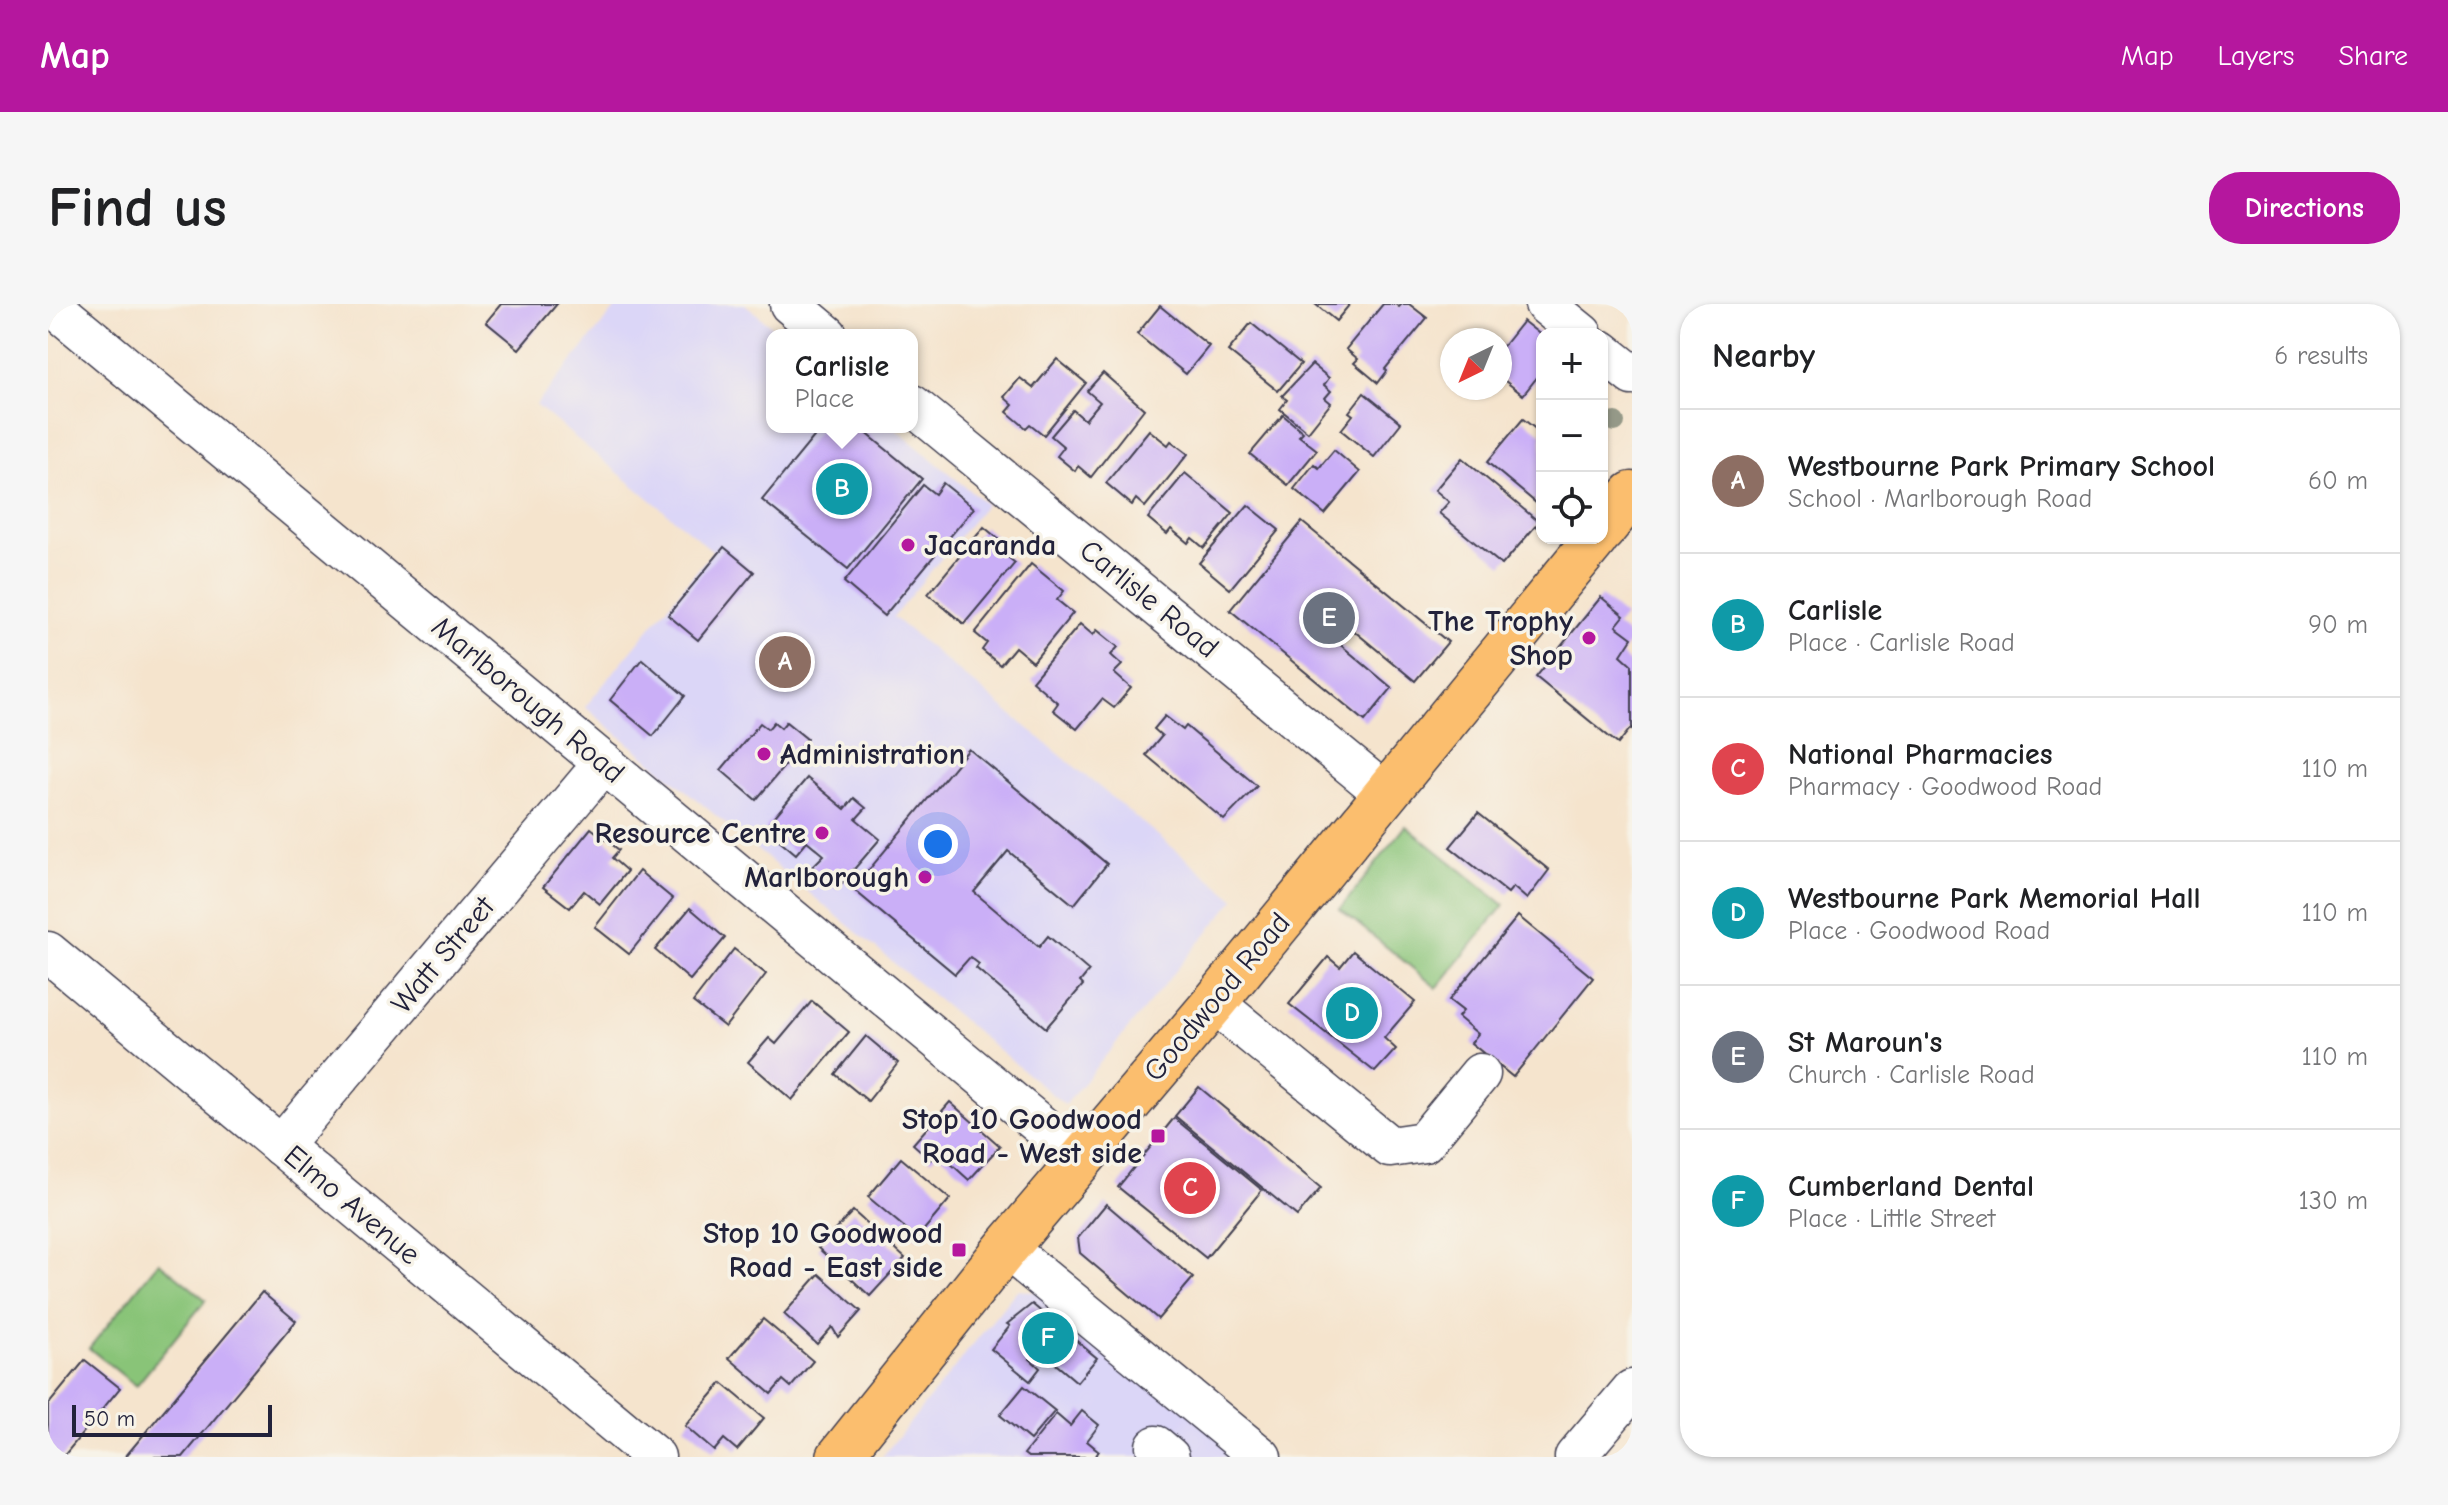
<!DOCTYPE html>
<html lang="en">
<head>
<meta charset="utf-8">
<style>
  body { margin:0; font-family:"Comic Neue",sans-serif; background:#f6f6f6; color:#202124 }
  .controls { position:absolute; right:24px; top:24px; display:grid; overflow:hidden; border-radius:16px; box-shadow:0 2px 6px #0004 }
  .controls button { width:72px; height:72px; display:grid; place-items:center; padding:0; border:0; border-bottom:2px solid #e0e0e0; background:#fff; color:#202124; font:40px sans-serif }
  .compass { position:absolute; left:1392px; top:24px; width:72px; height:72px; border-radius:50%; background:#fff; box-shadow:0 2px 6px #0004; rotate:223deg }
  .scale { position:absolute; left:24px; bottom:20px; width:200px; box-sizing:border-box; padding-left:8px; border:4px solid #22223b; border-top:0; font-size:22px; line-height:28px; white-space:nowrap; color:#22223b; -webkit-text-stroke:6px #f7f3e8; paint-order:stroke }
  .you { position:absolute; left:890px; top:540px; width:28px; height:28px; margin:-20px; border:6px solid #fff; border-radius:50%; background:#1a73e8; box-shadow:0 0 0 12px #1a73e833 }
  .badge { display:grid; place-items:center; width:52px; height:52px; border-radius:50%; background:#b5179e; color:#fff; font-size:26px; font-weight:700 }
  .pin { position:absolute; translate:-50% -50%; border:4px solid #fff; box-shadow:0 2px 8px #0006 }
  .popup { position:absolute; left:718px; top:25px; width:152px; height:104px; box-sizing:border-box; display:grid; place-content:center; border-radius:16px; background:#fff; filter:drop-shadow(0 2px 6px #0005); font-size:26px; white-space:nowrap; color:#757577 }
  .popup b { font-size:30px; color:#202124 }
  .popup::after { content:''; position:absolute; left:50%; top:100%; margin-left:-16px; border:16px solid transparent; border-top-color:#fff }
  .list { margin:0; padding:0; list-style:none }
  h2 { display:flex; justify-content:space-between; align-items:center; height:104px; margin:0; padding:0 32px; font-size:34px }
  h2 small { font-size:26px; font-weight:400; color:#757577 }
  .list li { display:grid; grid-template-columns:52px 1fr auto; gap:24px; align-items:center; box-sizing:border-box; height:144px; padding:0 32px; border-top:2px solid #e0e0e0 }
  .list b { display:block; font-size:30px; white-space:nowrap }
  .list p { margin:0; font-size:26px; white-space:nowrap; color:#757577 }
  .list em { font-size:26px; font-style:normal; color:#757577 }
  .icon { flex:none; width:44px; height:44px; fill:none; stroke:currentColor; stroke-width:2; stroke-linecap:round; stroke-linejoin:round }
  .map { position:relative; flex:none; width:1584px; height:1153px; overflow:hidden; border-radius:32px }
  header { display:flex; align-items:center; gap:48px; box-sizing:border-box; height:112px; padding:0 40px; background:#b5179e; color:#fff }
  header strong { font-size:38px }
  nav { display:flex; gap:44px; margin-inline-start:auto; font-size:28px }
  .intro { display:flex; align-items:center; justify-content:space-between; box-sizing:border-box; height:192px; padding:0 48px }
  h1 { margin:0; font-size:56px }
  .button { padding:20px 36px; border-radius:32px; background:#b5179e; color:#fff; font-size:28px; font-weight:700 }
  main { display:flex; gap:48px; padding:0 48px }
  aside { flex:1; background:#fff; border-radius:32px; box-shadow:0 2px 6px #0004 }
  .map>svg:first-child { display:block }
  .built { fill:#dbd6f7 }
  .green { fill:#89c478; stroke:#56735a; stroke-width:2 }
  .building { fill:#caaff7 }
  .lines { fill:none; stroke-linecap:round; stroke-linejoin:round }
  .minor-casing { stroke:#423f51; stroke-width:43 }
  .major-casing { stroke:#423f51; stroke-width:47 }
  .minor { stroke:#fff; stroke-width:40 }
  .major { stroke:#fbbe6e; stroke-width:44 }
  .tree { fill:#959988 }
  .poi-dot { fill:#b5179e; stroke:#f7f3e8; stroke-width:3 }
  .labels { text-anchor:middle; dominant-baseline:central; stroke-width:7; stroke-linejoin:round; paint-order:stroke }
  .poi-label { font-size:30px; font-weight:bold; fill:#22223b; stroke:#f7f3e8; text-anchor:end }
  .street-label { font-size:30px; fill:#22223b; stroke:#f7f3e8 }
</style>
</head>
<body>
<header>
<strong>Map</strong>
<nav><a>Map</a><a>Layers</a><a>Share</a></nav>
</header>
<div class="intro"><h1>Find us</h1><a class="button">Directions</a></div>
<main>
<div class="map">
<svg width="1584" height="1153" viewBox="0 0 1584 1153">
  <rect width="100%" height="100%" fill="#f7f3e8"/>
  <filter id="ink" filterUnits="userSpaceOnUse"><feTurbulence type="fractalNoise" baseFrequency=".0125" numOctaves="2"/><feDisplacementMap in="SourceGraphic" scale="16" xChannelSelector="R" yChannelSelector="G"/><feConvolveMatrix kernelMatrix="1 2 1 2 8 2 1 2 1" color-interpolation-filters="sRGB"/></filter>
  <filter id="wash" filterUnits="userSpaceOnUse"><feTurbulence type="fractalNoise" baseFrequency=".006" numOctaves="4" result="noise"/><feDisplacementMap in="SourceGraphic" scale="32" xChannelSelector="R" yChannelSelector="G"/><feGaussianBlur stdDeviation="1.8" result="paint"/><feColorMatrix in="noise" values="0 0 0 0 0 0 0 0 0 0 0 0 0 0 0 0 0 1.4 0 .05"/><feComposite in="paint" operator="in"/></filter>
  <g filter="url(#wash)">
    <rect width="100%" height="100%" fill="#f5e4cd"/>
    <!-- built -->
    <g class="built">
      <path d="M571,0H697L734,31H724V123H845L938,200L845,313L1187,595L1017,801L537,403L665,247L488,101Z"/>
      <path d="M969,986L991,988L1197,1153H834Z"/>
    </g>
    <!-- green -->
    <g class="green">
      <path d="M1358,522L1456,601L1389,684L1292,605Z"/>
      <path d="M111,958L158,996L88,1082L41,1044Z"/>
    </g>
    <g id="blocks">
      <!-- building -->
      <g class="building">
        <path d="M453,0H509L471,45L438,18Z"/>
        <path d="M1267,0H1302L1288,17Z"/>
        <path d="M1335,0H1347L1351,3L1354,0H1361L1379,14L1337,65L1339,67L1330,79L1306,59L1310,55L1298,45Z"/>
        <path d="M1112,2L1161,42L1138,70L1089,30Z"/>
        <path d="M1475,17L1494,32V67L1475,91L1452,73V46Z"/>
        <path d="M1203,19L1253,60L1230,87L1180,47Z"/>
        <path d="M1009,55L1038,79L996,131L982,120L978,124L959,108L965,101L956,93L972,74L985,84Z"/>
        <path d="M1264,60L1281,74L1276,81L1283,87L1277,94L1283,99L1260,128L1232,105L1239,96L1234,92Z"/>
        <path d="M1055,69L1096,105L1043,173L1030,162L1027,167L1009,152L1016,143L1003,132L1025,106L1037,116L1052,98L1039,87Z"/>
        <path d="M1316,89L1353,119L1326,153L1293,126L1305,111L1301,108Z"/>
        <path d="M1235,111L1255,128L1251,132L1269,146L1240,181L1202,150Z"/>
        <path d="M1475,115L1494,130V204L1439,158Z"/>
        <path d="M774,123H811L874,175L800,265L714,196Z"/>
        <path d="M1101,126L1120,141L1123,137L1140,150L1097,203L1088,195L1084,201L1058,179Z"/>
        <path d="M1286,146L1312,168L1277,210L1246,185L1266,160L1271,164Z"/>
        <path d="M1414,154L1491,218L1454,261L1391,209L1401,198L1387,186Z"/>
        <path d="M1137,169L1185,209L1156,244L1144,234L1140,239L1123,225L1119,230L1100,214Z"/>
        <path d="M895,179L926,204L836,312L796,278L875,181L887,190Z"/>
        <path d="M1200,201L1231,226L1182,285L1151,259Z"/>
        <path d="M1254,218L1400,338L1367,377L1300,322L1288,337L1344,384L1317,417L1182,306Z"/>
        <path d="M936,223L960,243L955,249L967,259L916,320L880,290Z"/>
        <path d="M676,243L706,268L650,336L620,311Z"/>
        <path d="M983,260L1016,287L1009,296L1025,309L985,358L967,343L952,361L934,346L939,339L927,329Z"/>
        <path d="M1553,293L1576,312L1568,322L1584,334L1573,351L1584,361V426L1582,425L1570,440L1488,373Z"/>
        <path d="M1032,320L1045,331L1049,326L1070,343L1063,351L1074,361L1066,369L1083,384L1066,404L1054,395L1029,425L1005,406L1010,399L984,377Z"/>
        <path d="M594,355L637,392L605,432L562,396Z"/>
        <path d="M1117,412L1135,426L1138,422L1209,482L1176,516L1098,451L1114,432L1106,425Z"/>
        <path d="M726,418L733,424L738,418L759,435L708,496L673,466L712,419L720,425Z"/>
        <path d="M921,445L1059,560L1026,601L960,547L926,588L991,643L1000,632L1041,667L1032,678L1035,681L998,724L928,664L931,660L922,653L907,670L805,585Z"/>
        <path d="M759,474L797,505L806,494L818,504L808,515L832,535L789,585L764,563L776,551L759,537L748,550L717,524Z"/>
        <path d="M1430,509L1501,566L1479,595L1465,583L1460,589L1402,543Z"/>
        <path d="M543,524L571,546L564,554L579,567L552,600L536,587L522,604L495,583Z"/>
        <path d="M591,567L625,595L581,650L547,623Z"/>
        <path d="M642,604L677,634L642,676L607,646Z"/>
        <path d="M1470,612L1545,674L1465,773L1423,739L1430,730L1410,713L1415,707L1401,696Z"/>
        <path d="M686,645L718,670L677,723L645,698Z"/>
        <path d="M1305,647L1367,698L1336,734L1348,745L1327,768L1241,700L1280,653L1292,663Z"/>
        <path d="M764,697L801,728L744,796L700,758L721,734L728,740Z"/>
        <path d="M818,732L850,759L820,797L787,770Z"/>
        <path d="M1151,783L1273,884L1249,912L1127,812Z"/>
        <path d="M902,798L952,842L921,876L890,848L883,856L865,840Z"/>
        <path d="M1126,814L1214,886L1158,954L1070,883Z"/>
        <path d="M853,854L902,895L869,934L820,893Z"/>
        <path d="M1058,900L1145,974L1110,1015L1032,949L1030,934Z"/>
        <path d="M805,907L857,954L822,992L770,944Z"/>
        <path d="M771,970L813,1007L790,1033L784,1023L769,1040L736,1010Z"/>
        <path d="M214,988L248,1017L135,1153H77Z"/>
        <path d="M984,1000L1049,1054L1029,1078L990,1045L982,1055L992,1064L982,1077L943,1045L962,1022L959,1020Z"/>
        <path d="M715,1015L765,1057L743,1083L735,1076L723,1090L681,1054Z"/>
        <path d="M37,1056L72,1084L15,1153H0V1101Z"/>
        <path d="M674,1079L716,1114L689,1146L676,1135L666,1147L637,1122Z"/>
        <path d="M976,1082L1007,1107L982,1136L952,1111Z"/>
        <path d="M1034,1107L1051,1121L1039,1137L1051,1147L1047,1153H980L976,1150L1008,1110L1022,1122Z"/>
      </g>
    </g>
  </g>
  <g filter="url(#ink)">
    <use href="#blocks" fill-opacity="0" stroke="#423f51" stroke-width="2"/>
    <g class="lines">
      <defs>
        <g id="minor">
          <path d="M2,0L1032,854"/>
          <path d="M742,0L779,31"/>
          <path d="M1497,0L1534,30"/>
          <path d="M1554,47L1584,71"/>
          <path d="M864,101L1338,490"/>
          <path d="M0,648L607,1153"/>
          <path d="M1166,699L1342,843L1376,838L1432,770"/>
          <path d="M233,842L556,459"/>
          <path d="M958,944L1213,1153"/>
          <path d="M1108,1142L1121,1153"/>
          <path d="M1527,1153L1584,1086"/>
        </g>
        <g id="major">
          <path d="M1554,227L1584,190"/>
          <path d="M791,1153L958,944L1166,699L1548,234"/>
        </g>
      </defs>
      <!-- minor casing -->
      <use href="#minor" class="minor-casing"/>
      <!-- major casing -->
      <use href="#major" class="major-casing"/>
      <!-- minor -->
      <use href="#minor" class="minor"/>
      <!-- major -->
      <use href="#major" class="major"/>
    </g>
    <!-- trees -->
    <circle class="tree" cx="1567" cy="118" r="10"/>
  </g>
  <!-- markers -->
  <g class="poi-dot">
    <circle cx="860" cy="241" r="8"/>
    <circle cx="1541" cy="334" r="8"/>
    <circle cx="716" cy="450" r="8"/>
    <circle cx="774" cy="529" r="8"/>
    <circle cx="877" cy="573" r="8"/>
    <rect x="1102" y="824" width="16" height="16" rx="4"/>
    <rect x="903" y="938" width="16" height="16" rx="4"/>
  </g>
  <g class="labels">
    <!-- poi labels -->
    <g class="poi-label">
      <text x="876" y="241" text-anchor="start">Jacaranda</text>
      <text x="1525" y="317">The Trophy<tspan x="1525" dy="34">Shop</tspan></text>
      <text x="732" y="450" text-anchor="start">Administration</text>
      <text x="758" y="529">Resource Centre</text>
      <text x="861" y="573">Marlborough</text>
      <text x="1094" y="815">Stop 10 Goodwood<tspan x="1094" dy="34">Road - West side</tspan></text>
      <text x="895" y="929">Stop 10 Goodwood<tspan x="895" dy="34">Road - East side</tspan></text>
    </g>
    <!-- street labels -->
    <g class="street-label">
      <text transform="translate(1101 295) rotate(39)">Carlisle Road</text>
      <text transform="translate(480 396) rotate(40)">Marlborough Road</text>
      <text transform="translate(395 651) rotate(-50)">Watt Street</text>
      <text transform="translate(1169 693) rotate(-50)">Goodwood Road</text>
      <text transform="translate(304 901) rotate(40)">Elmo Avenue</text>
    </g>
  </g>
</svg>
<div class="controls">
<button>+</button>
<button>−</button>
<button><svg class="icon" aria-label="locate" viewBox="0 0 24 24"><circle cx="12" cy="12" r="6"/><path d="M12 2v4M12 18v4M2 12h4M18 12h4"/></svg></button>
</div>
<svg class="compass" viewBox="-18 -18 36 36"><path d="M0-13l5 13h-10z" fill="#e53935"/><path d="M0 13l5-13h-10z" fill="#757577"/></svg>
<div class="scale">50 m</div>
<div class="you"></div>
<div class="pin badge" style="left:737px;top:358px;background:#8d6e63">A</div>
<div class="pin badge" style="left:794px;top:185px;background:#0f9aa8">B</div>
<div class="popup"><b>Carlisle</b>Place</div>
<div class="pin badge" style="left:1142px;top:884px;background:#e0444e">C</div>
<div class="pin badge" style="left:1304px;top:709px;background:#0f9aa8">D</div>
<div class="pin badge" style="left:1281px;top:314px;background:#6b7280">E</div>
<div class="pin badge" style="left:1000px;top:1034px;background:#0f9aa8">F</div>
</div>
<aside>
<h2>Nearby<small>6 results</small></h2>
<ul class="list">
<li><span class="badge" style="background:#8d6e63">A</span><div><b>Westbourne Park Primary School</b><p>School · Marlborough Road</p></div><em>60 m</em></li>
<li><span class="badge" style="background:#0f9aa8">B</span><div><b>Carlisle</b><p>Place · Carlisle Road</p></div><em>90 m</em></li>
<li><span class="badge" style="background:#e0444e">C</span><div><b>National Pharmacies</b><p>Pharmacy · Goodwood Road</p></div><em>110 m</em></li>
<li><span class="badge" style="background:#0f9aa8">D</span><div><b>Westbourne Park Memorial Hall</b><p>Place · Goodwood Road</p></div><em>110 m</em></li>
<li><span class="badge" style="background:#6b7280">E</span><div><b>St Maroun's</b><p>Church · Carlisle Road</p></div><em>110 m</em></li>
<li><span class="badge" style="background:#0f9aa8">F</span><div><b>Cumberland Dental</b><p>Place · Little Street</p></div><em>130 m</em></li>
</ul>
</aside>
</main>
</body>
</html>
